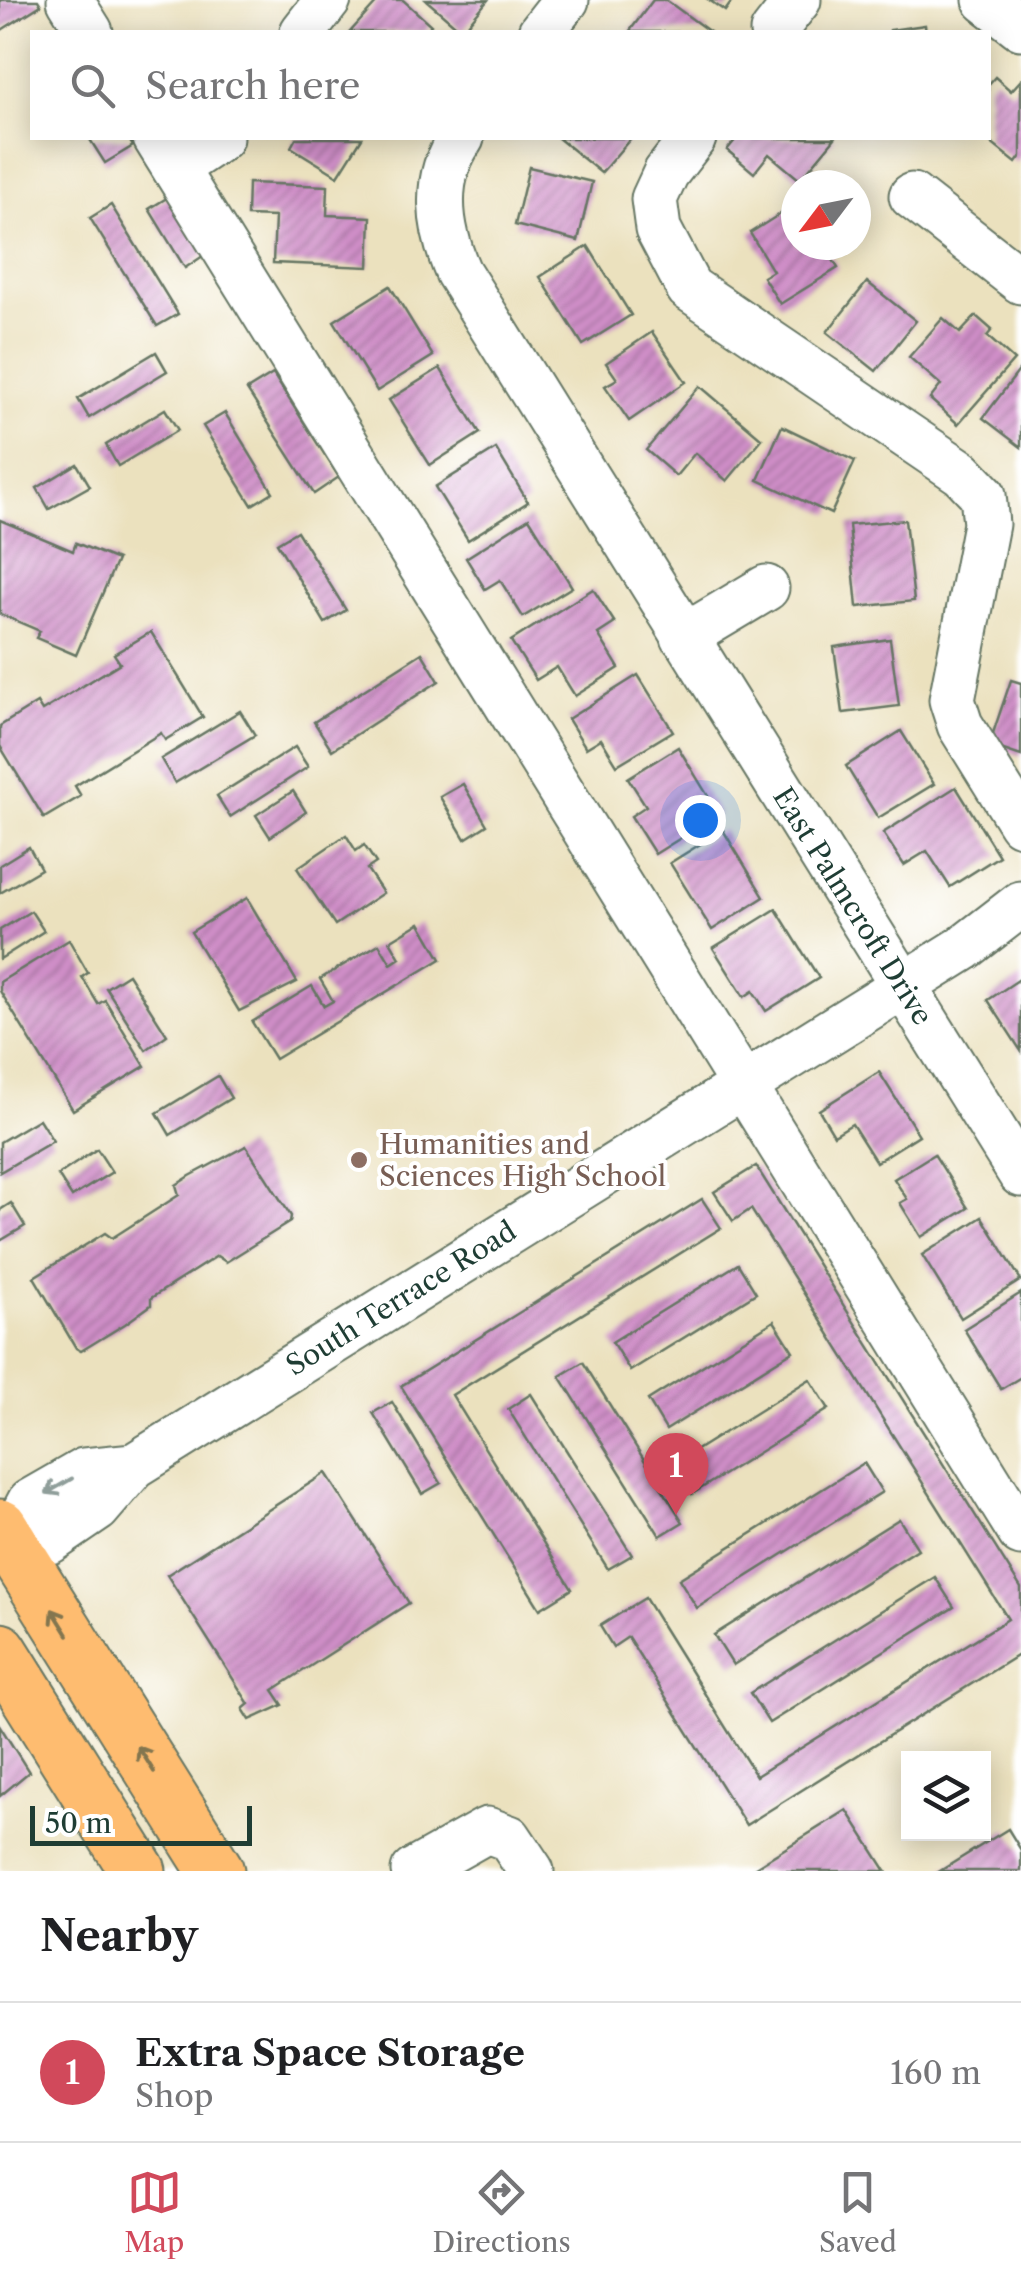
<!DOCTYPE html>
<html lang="en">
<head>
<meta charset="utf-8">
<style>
  body { margin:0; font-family:"Libre Caslon Text",serif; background:#f2f2f2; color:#202124 }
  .controls { position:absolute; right:30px; bottom:30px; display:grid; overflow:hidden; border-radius:0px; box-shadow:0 5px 25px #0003 }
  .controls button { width:90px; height:90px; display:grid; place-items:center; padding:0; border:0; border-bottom:2px solid #e0e0e0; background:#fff; color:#202124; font:50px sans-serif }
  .compass { position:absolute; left:781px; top:170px; width:90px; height:90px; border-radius:50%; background:#fff; box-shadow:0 5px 25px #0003; rotate:238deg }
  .scale { position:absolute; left:30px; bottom:25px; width:222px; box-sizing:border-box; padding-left:10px; border:5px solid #1f3d34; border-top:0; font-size:28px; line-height:35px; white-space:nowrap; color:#1f3d34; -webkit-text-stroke:8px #fff; paint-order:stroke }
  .you { position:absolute; left:700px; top:820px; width:35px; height:35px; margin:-25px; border:8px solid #fff; border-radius:50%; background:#1a73e8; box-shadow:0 0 0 15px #1a73e833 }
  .badge { display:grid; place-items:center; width:65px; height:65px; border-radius:50%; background:#d1495b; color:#fff; font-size:32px; font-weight:700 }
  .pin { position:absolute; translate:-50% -82px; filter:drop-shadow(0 2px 5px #0008) }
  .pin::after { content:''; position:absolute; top:52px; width:35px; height:30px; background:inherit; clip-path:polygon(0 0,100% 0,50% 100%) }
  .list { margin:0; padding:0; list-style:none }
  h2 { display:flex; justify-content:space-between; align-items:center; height:130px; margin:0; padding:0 40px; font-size:42px }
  h2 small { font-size:32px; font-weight:400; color:#757577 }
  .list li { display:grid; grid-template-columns:65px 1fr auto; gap:30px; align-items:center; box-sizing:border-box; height:140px; padding:0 40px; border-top:2px solid #e0e0e0 }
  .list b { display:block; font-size:38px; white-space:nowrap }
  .list p { margin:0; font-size:32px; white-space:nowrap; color:#757577 }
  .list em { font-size:32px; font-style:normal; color:#757577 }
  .icon { flex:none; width:55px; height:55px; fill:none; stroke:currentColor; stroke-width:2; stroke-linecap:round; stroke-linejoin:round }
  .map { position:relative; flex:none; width:1021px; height:1871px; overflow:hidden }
  .search { position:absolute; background:#fff; box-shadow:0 5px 25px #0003; left:30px; right:30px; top:30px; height:110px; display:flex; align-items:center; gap:25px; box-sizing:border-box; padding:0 35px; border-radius:0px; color:#757577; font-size:38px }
  .sheet { height:270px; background:#fff }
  nav { display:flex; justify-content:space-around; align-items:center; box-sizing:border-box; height:140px; border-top:2px solid #e0e0e0; background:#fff; font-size:28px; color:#757577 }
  nav a { display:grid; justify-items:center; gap:5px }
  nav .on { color:#d1495b }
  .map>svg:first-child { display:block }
  .building { fill:url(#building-hatch) }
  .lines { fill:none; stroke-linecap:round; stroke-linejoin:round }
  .minor-casing { stroke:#667664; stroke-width:49 }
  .major-casing { stroke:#667664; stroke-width:59 }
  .minor { stroke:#fff; stroke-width:45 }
  .major { stroke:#febc70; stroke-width:55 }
  .oneway { stroke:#8f9e9a }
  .oneway2 { stroke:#83764f }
  .education-dot { fill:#8d6e63; stroke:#fff; stroke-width:4 }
  .labels { text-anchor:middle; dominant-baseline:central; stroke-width:8; stroke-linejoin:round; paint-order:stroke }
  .street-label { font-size:28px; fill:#1f3d34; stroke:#fff }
  .education-label { font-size:28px; fill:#785e54; stroke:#fff; text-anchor:start }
</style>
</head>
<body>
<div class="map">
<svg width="1021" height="1871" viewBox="0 0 1021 1871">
  <defs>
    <pattern id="building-hatch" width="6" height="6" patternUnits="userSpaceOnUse" patternTransform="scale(2.5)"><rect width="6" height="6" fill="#cf8ec7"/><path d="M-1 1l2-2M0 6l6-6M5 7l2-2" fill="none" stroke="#a775a2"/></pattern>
  </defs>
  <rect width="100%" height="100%" fill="#fff"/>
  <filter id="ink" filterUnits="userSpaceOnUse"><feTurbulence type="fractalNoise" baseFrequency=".01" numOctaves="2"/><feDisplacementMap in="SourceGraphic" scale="20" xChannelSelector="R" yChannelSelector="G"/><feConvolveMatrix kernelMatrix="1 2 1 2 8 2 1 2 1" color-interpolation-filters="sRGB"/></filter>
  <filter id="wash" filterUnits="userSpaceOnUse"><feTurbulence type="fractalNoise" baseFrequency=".0048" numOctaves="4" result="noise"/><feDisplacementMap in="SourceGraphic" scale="40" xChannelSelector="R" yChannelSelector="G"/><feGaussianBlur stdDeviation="2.25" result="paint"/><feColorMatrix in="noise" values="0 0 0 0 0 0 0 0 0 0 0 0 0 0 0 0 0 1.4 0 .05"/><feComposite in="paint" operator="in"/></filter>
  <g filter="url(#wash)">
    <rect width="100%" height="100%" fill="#ebe1be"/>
    <g id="blocks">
      <!-- building -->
      <g class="building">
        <path d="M0,0H38L41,5L0,31Z"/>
        <path d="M379,0H403L431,25L425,32H350Z"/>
        <path d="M426,0H488L462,31Z"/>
        <path d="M653,0H666L710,32H629Z"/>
        <path d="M709,0H733L725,11Z"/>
        <path d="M925,25L926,32H890V30Z"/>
        <path d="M995,77L1011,91L1021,80V156L1016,163L985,138H988V85Z"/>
        <path d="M89,138H128L133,146L105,163Z"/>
        <path d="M296,138H362L338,176L291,147Z"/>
        <path d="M558,138H631L601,173Z"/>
        <path d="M737,138H835L800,180L769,154L754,173L727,150Z"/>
        <path d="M529,167L592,182L578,241L515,225Z"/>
        <path d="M248,183L328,186L327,215L371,217L369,267L273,263L275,217L247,216Z"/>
        <path d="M170,196L206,254L185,268L149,209Z"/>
        <path d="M796,204V245H824L838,268L780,304L763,277L773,271L750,233Z"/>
        <path d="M111,205L178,314L157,326L90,218Z"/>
        <path d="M588,246L631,315L583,345L540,277Z"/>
        <path d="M867,282L916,321L876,371L827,332Z"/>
        <path d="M390,286L433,356L377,391L334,321Z"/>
        <path d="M976,316L992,330L987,336L1014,360L958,424L930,399L941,385L909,357L943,318L960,333Z"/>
        <path d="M652,332L686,382L629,421L605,386L617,379L606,363Z"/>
        <path d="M156,352L167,371L89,418L78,399Z"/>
        <path d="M440,368L480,433L430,465L389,400Z"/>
        <path d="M1021,368V447L983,418Z"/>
        <path d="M273,374L339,477L314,494L247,390Z"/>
        <path d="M700,386L762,439L727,481L695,453L676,476L646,450Z"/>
        <path d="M165,409L178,430L118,466L106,445Z"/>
        <path d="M225,413L273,492L252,505L203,426Z"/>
        <path d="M782,426L855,461L831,514L758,480Z"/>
        <path d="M496,449L528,502L468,540L435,487Z"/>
        <path d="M77,464L90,486L49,509L37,488Z"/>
        <path d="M529,518L572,587L523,617L500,580L485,589L466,558Z"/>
        <path d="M0,520L73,551L76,543L117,560L76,655L36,638L40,631L0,614Z"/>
        <path d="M905,520L914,601L857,607L849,525Z"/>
        <path d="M297,531L346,610L325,623L277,543Z"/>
        <path d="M593,589L615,623L598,634L619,668L575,696L557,667L536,680L511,641Z"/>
        <path d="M151,632L203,717L165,740L161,733L75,786L81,796L44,818L0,746V726L37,703L42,711L120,663L114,654Z"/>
        <path d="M890,639L899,706L843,713L834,647Z"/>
        <path d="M422,653L439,681L332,750L314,722Z"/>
        <path d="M638,675L673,731L617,765L601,739L586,748L568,719Z"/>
        <path d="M1011,680L1021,683V756L989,745Z"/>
        <path d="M240,711L255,735L175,783L161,759Z"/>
        <path d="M901,731L934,784L878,818L846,766Z"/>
        <path d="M295,747L308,767L230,817L217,796Z"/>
        <path d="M678,747L719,814L655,854L631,816L646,806L628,778Z"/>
        <path d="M463,784L487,825L465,839L440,797Z"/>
        <path d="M956,787L999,856L950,887L927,851L904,865L883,833Z"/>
        <path d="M293,791L306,812L270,837L256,815Z"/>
        <path d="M723,830L764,897L712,930L670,863Z"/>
        <path d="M346,835L356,851L364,845L376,863L367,869L383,893L335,925L297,868Z"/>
        <path d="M29,847L41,869L0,893V865Z"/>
        <path d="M247,898L297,982L239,1011L191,932Z"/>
        <path d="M776,909L819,978L766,1011L753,991L744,997L713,948Z"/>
        <path d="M31,911L44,931L0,959V930Z"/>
        <path d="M420,923L441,959L275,1059L252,1022L312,986L324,1006L333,1001L320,979L379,944L391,964L400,958L390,941Z"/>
        <path d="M69,940L88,973L82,977L98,1004L105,1000L145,1066L73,1110L0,991V982Z"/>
        <path d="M128,974L167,1035L146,1050L106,988Z"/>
        <path d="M1021,978V1051L988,1000Z"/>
        <path d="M879,1072L919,1135L876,1162L852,1124L834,1135L819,1110Z"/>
        <path d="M218,1076L231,1098L170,1135L157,1113Z"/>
        <path d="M39,1119L53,1141L0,1172V1142Z"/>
        <path d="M246,1146L291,1216L290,1222L226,1262L217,1256L151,1298V1305L125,1324L81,1351L76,1348L34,1277L105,1233L112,1238L179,1195L176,1185L190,1176Z"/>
        <path d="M97,1149L112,1172L72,1197L58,1175Z"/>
        <path d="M934,1154L968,1208L921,1237L900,1203L907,1199L894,1179Z"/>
        <path d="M756,1166L1021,1588V1653L746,1825L628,1637L613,1647L600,1626L645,1598L756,1776L1008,1619L751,1209L733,1221L714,1192Z"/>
        <path d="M702,1199L721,1228L452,1395L572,1589L540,1609L401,1386Z"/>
        <path d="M11,1203L25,1226L0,1241V1210Z"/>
        <path d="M982,1217L1021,1280L961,1318L922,1255Z"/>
        <path d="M738,1264L756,1293L630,1371L612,1342Z"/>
        <path d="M1021,1293V1377L1001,1389L964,1329Z"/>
        <path d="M774,1321L793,1351L666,1430L648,1400Z"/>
        <path d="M583,1362L683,1522L660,1536L560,1376Z"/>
        <path d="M810,1379L829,1409L692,1494L674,1464Z"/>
        <path d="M531,1394L632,1555L608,1569L508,1409Z"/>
        <path d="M392,1402L441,1483L422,1494L373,1413Z"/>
        <path d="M864,1463L882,1492L697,1608L679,1579Z"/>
        <path d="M326,1473L409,1603L273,1690L283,1705L250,1720L243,1709L249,1704L167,1575Z"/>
        <path d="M899,1519L918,1549L733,1665L714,1635Z"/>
        <path d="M935,1577L954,1607L769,1723L750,1693Z"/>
        <path d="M0,1726L29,1772L0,1796Z"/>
        <path d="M847,1810L886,1871H749Z"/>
        <path d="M1008,1829L1021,1850V1871H940Z"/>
      </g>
    </g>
  </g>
  <g filter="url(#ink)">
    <use href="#blocks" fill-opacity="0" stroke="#667664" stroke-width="2.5"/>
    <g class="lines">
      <defs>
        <g id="minor">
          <path d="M70,0L90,32"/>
          <path d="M986,0L1021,27"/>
          <path d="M303,32L328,0"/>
          <path d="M541,32L566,0"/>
          <path d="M773,32L798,0"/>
          <path d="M156,138L1021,1533"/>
          <path d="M461,138C432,179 439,228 458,272L1021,1174"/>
          <path d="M693,138L666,173L654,199L658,229L689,288L962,473L983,495L986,524L952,700L960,725L1021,823"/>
          <path d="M175,168L220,138"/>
          <path d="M912,196L1021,281"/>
          <path d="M684,637L766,588"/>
          <path d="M134,1466L84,1471L30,1502L9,1542L50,1541L97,1509L134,1466L964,948L1021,904"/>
          <path d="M414,1871L487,1830L509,1838L531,1871"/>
        </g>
        <g id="major">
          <path d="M0,1527L216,1871"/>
          <path d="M0,1651L138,1871"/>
        </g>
      </defs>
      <!-- minor casing -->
      <use href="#minor" class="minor-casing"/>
      <!-- major casing -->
      <use href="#major" class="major-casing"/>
      <!-- minor -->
      <use href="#minor" class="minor"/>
      <!-- major -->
      <use href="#major" class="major"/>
    </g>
    <!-- one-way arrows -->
    <defs><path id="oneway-shaft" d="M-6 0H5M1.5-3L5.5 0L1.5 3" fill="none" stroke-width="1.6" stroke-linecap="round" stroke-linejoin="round" transform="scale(2.5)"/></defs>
    <use class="oneway" href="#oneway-shaft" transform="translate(59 1486) rotate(150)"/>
    <g class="oneway2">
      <use href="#oneway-shaft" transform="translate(60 1622) rotate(-122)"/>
      <use href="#oneway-shaft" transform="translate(146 1759) rotate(-122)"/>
    </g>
  </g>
  <!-- markers -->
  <circle class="education-dot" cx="359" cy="1160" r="10"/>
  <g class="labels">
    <!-- street labels -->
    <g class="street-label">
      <text transform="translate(853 906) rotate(58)">East Palmcroft Drive</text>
      <text transform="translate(401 1298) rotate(-32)">South Terrace Road</text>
    </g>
    <!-- education labels -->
    <g class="education-label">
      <text x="379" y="1144">Humanities and<tspan x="379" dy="32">Sciences High School</tspan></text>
    </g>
  </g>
</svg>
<div class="controls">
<button><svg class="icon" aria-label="layers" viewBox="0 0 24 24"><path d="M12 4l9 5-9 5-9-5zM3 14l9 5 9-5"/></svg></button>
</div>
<svg class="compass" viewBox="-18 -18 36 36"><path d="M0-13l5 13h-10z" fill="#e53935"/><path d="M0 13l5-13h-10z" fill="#757577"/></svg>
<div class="scale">50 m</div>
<div class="you"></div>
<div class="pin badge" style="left:676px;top:1515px">1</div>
<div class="search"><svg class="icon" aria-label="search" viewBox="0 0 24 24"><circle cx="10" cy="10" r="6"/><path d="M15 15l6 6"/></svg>Search here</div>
</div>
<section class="sheet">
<h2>Nearby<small></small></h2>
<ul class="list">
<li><span class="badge">1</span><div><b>Extra Space Storage</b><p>Shop</p></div><em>160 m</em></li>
</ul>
</section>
<nav>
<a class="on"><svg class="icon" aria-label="map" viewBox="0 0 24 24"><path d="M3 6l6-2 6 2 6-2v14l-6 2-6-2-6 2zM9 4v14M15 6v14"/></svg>Map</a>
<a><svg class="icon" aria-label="directions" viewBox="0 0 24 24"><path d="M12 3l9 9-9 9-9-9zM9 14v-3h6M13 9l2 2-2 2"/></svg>Directions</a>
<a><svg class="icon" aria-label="saved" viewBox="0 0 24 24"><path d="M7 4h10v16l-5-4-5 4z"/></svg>Saved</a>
</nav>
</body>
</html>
